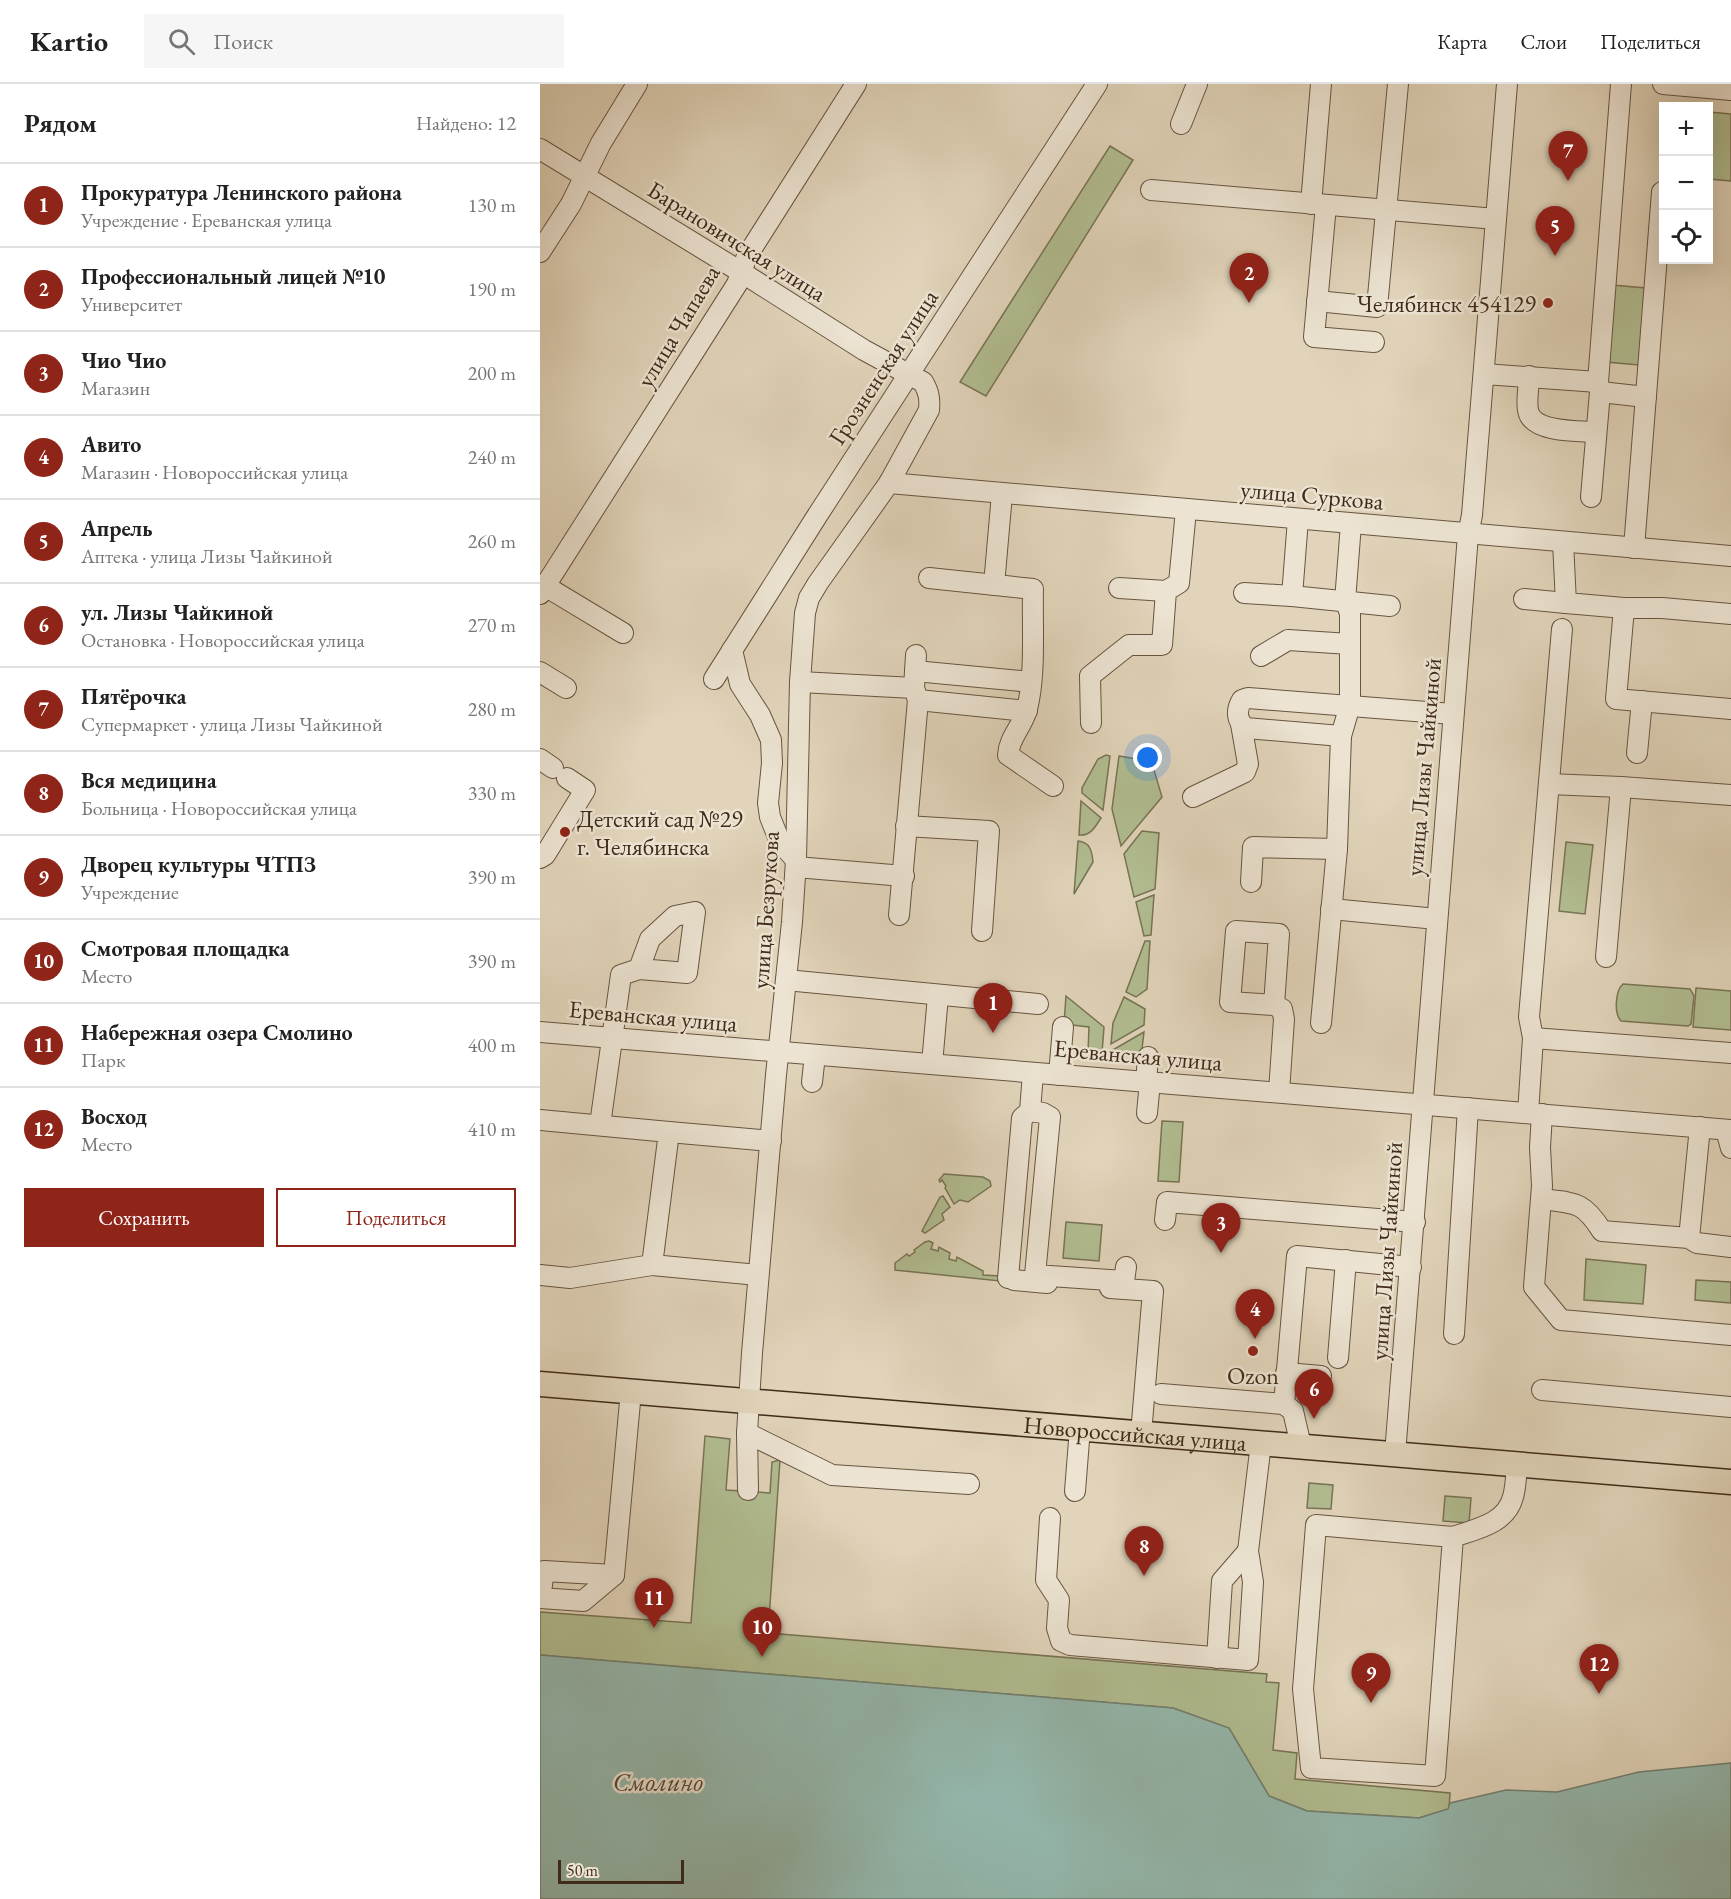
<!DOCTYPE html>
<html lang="ru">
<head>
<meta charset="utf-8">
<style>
  body { margin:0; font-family:"EB Garamond",serif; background:#f6f6f6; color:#222 }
  .controls { position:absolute; right:18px; top:18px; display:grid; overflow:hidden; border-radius:0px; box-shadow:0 6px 24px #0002 }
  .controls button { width:54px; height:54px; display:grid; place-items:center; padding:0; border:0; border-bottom:2px solid #e0e0e0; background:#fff; color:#222; font:30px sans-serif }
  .scale { position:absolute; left:18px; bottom:15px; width:126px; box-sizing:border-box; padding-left:6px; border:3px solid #402b18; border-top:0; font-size:16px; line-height:21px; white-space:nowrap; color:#402b18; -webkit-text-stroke:4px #ece3d2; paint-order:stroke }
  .you { position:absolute; left:608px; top:674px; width:21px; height:21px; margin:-15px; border:4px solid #fff; border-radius:50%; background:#1a73e8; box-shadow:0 0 0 9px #1a73e833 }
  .badge { display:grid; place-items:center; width:39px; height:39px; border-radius:50%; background:#8f2418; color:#fff; font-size:20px; font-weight:700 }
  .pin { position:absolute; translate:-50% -50px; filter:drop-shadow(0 2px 3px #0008) }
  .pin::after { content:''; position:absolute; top:32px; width:21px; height:18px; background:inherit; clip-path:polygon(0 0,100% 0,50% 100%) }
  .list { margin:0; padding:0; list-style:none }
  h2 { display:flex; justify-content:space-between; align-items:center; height:78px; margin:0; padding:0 24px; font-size:26px }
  h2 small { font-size:20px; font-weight:400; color:#767676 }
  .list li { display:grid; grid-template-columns:39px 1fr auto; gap:18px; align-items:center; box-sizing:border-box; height:84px; padding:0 24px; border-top:2px solid #e0e0e0 }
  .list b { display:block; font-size:22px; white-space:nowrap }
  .list p { margin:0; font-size:20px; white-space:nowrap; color:#767676 }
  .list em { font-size:20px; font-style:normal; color:#767676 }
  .actions { display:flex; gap:12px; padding:18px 24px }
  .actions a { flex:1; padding:14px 0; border:2px solid #8f2418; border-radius:0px; text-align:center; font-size:21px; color:#8f2418 }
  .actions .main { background:#8f2418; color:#fff }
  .icon { flex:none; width:33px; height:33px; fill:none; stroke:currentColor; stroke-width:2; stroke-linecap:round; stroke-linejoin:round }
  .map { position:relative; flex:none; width:1191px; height:1815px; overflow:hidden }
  header { display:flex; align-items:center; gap:36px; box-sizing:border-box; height:84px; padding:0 30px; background:#fff; border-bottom:2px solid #e0e0e0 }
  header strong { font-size:28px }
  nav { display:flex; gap:33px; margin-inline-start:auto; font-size:21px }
  .search { width:420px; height:54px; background:#f6f6f6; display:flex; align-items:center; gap:15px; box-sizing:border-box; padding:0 21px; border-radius:0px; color:#767676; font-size:22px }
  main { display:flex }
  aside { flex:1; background:#fff }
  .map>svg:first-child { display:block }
  .green { fill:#b1bd91; stroke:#787454; stroke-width:1.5 }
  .water { fill:#94b8ad; stroke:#728071; stroke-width:1.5 }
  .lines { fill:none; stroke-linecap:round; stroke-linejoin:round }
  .minor-casing { stroke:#685540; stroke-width:22 }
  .major-casing { stroke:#402b18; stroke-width:27 }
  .minor { stroke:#ece3d2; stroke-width:20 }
  .major { stroke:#e1d4ba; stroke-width:24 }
  .poi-dot { fill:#8f2418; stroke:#ece3d2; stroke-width:2 }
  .labels { text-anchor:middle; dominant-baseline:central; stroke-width:5; stroke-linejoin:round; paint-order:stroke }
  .street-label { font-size:24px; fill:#402b18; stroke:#ece3d2 }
  .poi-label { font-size:24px; fill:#402b18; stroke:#ece3d2; text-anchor:end }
  .water-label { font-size:26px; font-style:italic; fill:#514736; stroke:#ece3d2 }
</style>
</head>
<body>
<header>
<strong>Kartio</strong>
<div class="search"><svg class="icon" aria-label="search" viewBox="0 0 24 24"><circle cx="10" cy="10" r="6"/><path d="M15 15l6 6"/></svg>Поиск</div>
<nav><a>Карта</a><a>Слои</a><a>Поделиться</a></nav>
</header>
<main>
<aside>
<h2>Рядом<small>Найдено: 12</small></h2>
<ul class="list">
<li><span class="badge">1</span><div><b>Прокуратура Ленинского района</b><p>Учреждение · Ереванская улица</p></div><em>130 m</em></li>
<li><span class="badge">2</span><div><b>Профессиональный лицей №10</b><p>Университет</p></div><em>190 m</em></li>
<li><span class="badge">3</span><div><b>Чио Чио</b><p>Магазин</p></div><em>200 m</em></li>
<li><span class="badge">4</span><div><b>Авито</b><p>Магазин · Новороссийская улица</p></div><em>240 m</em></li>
<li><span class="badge">5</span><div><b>Апрель</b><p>Аптека · улица Лизы Чайкиной</p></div><em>260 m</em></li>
<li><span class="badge">6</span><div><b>ул. Лизы Чайкиной</b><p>Остановка · Новороссийская улица</p></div><em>270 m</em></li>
<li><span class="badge">7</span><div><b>Пятёрочка</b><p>Супермаркет · улица Лизы Чайкиной</p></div><em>280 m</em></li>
<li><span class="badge">8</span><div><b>Вся медицина</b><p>Больница · Новороссийская улица</p></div><em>330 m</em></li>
<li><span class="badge">9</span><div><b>Дворец культуры ЧТПЗ</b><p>Учреждение</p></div><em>390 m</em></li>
<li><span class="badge">10</span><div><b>Смотровая площадка</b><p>Место</p></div><em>390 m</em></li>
<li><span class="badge">11</span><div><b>Набережная озера Смолино</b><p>Парк</p></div><em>400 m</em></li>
<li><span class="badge">12</span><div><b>Восход</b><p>Место</p></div><em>410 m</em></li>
</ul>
<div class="actions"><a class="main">Сохранить</a><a>Поделиться</a></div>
</aside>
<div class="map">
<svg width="1191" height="1815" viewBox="0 0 1191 1815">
  <rect width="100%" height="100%" fill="#e1d4ba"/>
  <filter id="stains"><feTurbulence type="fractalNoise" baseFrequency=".00333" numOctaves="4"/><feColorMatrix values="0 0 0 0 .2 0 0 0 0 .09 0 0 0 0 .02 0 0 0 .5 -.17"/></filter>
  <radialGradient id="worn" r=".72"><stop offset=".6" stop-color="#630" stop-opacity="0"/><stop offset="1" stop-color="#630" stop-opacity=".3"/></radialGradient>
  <!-- green -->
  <g class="green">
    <path d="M1169,28L1191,30V97L1169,95Z"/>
    <path d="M570,62L593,76L446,312L420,298Z"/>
    <path d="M1072,201L1106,204L1099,281L1066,278Z"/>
    <path d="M566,671L570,672L563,726L542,709V704L558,675Z"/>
    <path d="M579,672L609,677L614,686L622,713L581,762L572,725Z"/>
    <path d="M541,717L561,734C555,743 551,752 539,751Z"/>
    <path d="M602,747L619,749L615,805L594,813L584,770Z"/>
    <path d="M538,757C550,758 552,767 553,778L534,810Z"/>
    <path d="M1026,758L1053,761L1045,830L1019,827Z"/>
    <path d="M614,811L611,851L604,852L596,818Z"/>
    <path d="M605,857H610L607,905L596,913L586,908Z"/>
    <path d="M1083,900L1150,905L1154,912L1151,940L1148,942L1081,937C1074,930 1075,907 1083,900Z"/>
    <path d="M1156,904L1191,907V946L1153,943Z"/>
    <path d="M526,912L564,943L562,969L548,968L549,943L524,940Z"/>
    <path d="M584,913L605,925L604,941L571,960L573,939Z"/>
    <path d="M604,948L601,973L571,970V967Z"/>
    <path d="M622,1037L643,1038L639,1098L618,1097Z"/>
    <path d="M404,1090L443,1093L450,1097L451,1102L428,1118L420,1116L414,1120L405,1104L406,1102L402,1096L400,1098L399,1096Z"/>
    <path d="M403,1112L410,1123L402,1130L404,1136L385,1149L382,1147L400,1113Z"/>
    <path d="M526,1138L562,1141L559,1177L523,1174Z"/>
    <path d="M389,1157L393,1159L391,1165L398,1167L399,1163L410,1169L409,1175L416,1177L417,1173L443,1187V1191L460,1192V1197L355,1186V1179L367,1170L369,1172L375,1168L374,1166L385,1158Z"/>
    <path d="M1046,1175L1106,1181L1103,1220L1044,1216Z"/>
    <path d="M1156,1196L1191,1198V1219L1155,1216Z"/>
    <path d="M165,1352L190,1355L186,1406L230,1409L232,1378L240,1376L228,1549L727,1590L726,1598L739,1599L733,1666L757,1669L755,1695L910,1709L909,1725L879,1734L767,1727L729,1712L689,1644L633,1624L0,1571V1528L151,1539Z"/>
    <path d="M769,1399L793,1401L791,1425L767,1424Z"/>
    <path d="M905,1412L931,1414L929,1439L903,1437Z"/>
  </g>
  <!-- water -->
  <path class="water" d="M0,1571L633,1624L689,1644L729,1712L767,1727L879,1734L908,1725L910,1719L966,1706L1017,1708L1099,1688L1191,1679V1815H0Z"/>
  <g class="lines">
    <defs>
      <g id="minor">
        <path d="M1123,0L1191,6"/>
        <path d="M641,40L657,0"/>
        <path d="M0,65L201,188L324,266L383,298C389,308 390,315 389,326L349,399L278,499L269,514L265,529L260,598L256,776L252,838L236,991L212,1269L207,1349L208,1406"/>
        <path d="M611,106L956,135"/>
        <path d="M771,120L781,0"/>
        <path d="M786,121L774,253L834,258"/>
        <path d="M0,168L31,120L61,59L97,0"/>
        <path d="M777,217L837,223L858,0"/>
        <path d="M944,290L1058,298L1081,0"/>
        <path d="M989,292C989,303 986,316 988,326C991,349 1039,347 1056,348"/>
        <path d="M1060,308L1106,313"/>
        <path d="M349,399L1191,472"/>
        <path d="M1051,413L1060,308L1058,298"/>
        <path d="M758,435L752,512L850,522"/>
        <path d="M1023,458L1026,519L1084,524H1122L1191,530"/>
        <path d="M1094,464L1122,108"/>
        <path d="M389,494L493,505C492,541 496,590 487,625C483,642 469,653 468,671L513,702"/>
        <path d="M454,501L462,410"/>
        <path d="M5,502L83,549"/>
        <path d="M579,504L626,507"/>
        <path d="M704,509L752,512"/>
        <path d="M0,510L197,200L207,172L316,0"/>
        <path d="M984,515L1026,519"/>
        <path d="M1084,524L1076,615L1191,625"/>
        <path d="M192,566L200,600L220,631L231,656L232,679L228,719L230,733L240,758L256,776"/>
        <path d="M721,572L748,556L810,560"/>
        <path d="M375,587L491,598"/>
        <path d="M0,588L26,604"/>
        <path d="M174,595L277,432L557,0"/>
        <path d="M260,598L374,604"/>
        <path d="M378,616L487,627"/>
        <path d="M551,639L550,592L589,561H622L626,507L639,499L646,426"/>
        <path d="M801,652L706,644C696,637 696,626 702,616L708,614L913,630"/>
        <path d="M1097,669L1102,617"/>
        <path d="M0,675L13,684"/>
        <path d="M1009,700L1081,703L1191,711"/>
        <path d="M653,713L705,688L708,680L701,640"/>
        <path d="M366,742L449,747L442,847"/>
        <path d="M0,774L5,771L45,706L27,694"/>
        <path d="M256,783L364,792"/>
        <path d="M711,798L713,763L797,765"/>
        <path d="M791,825L897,835"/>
        <path d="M359,831L378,616L374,604L376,571"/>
        <path d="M1066,873L1081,703"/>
        <path d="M246,896L498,920"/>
        <path d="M734,921L739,850L696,847L690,918L734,921L742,925L744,935L739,1008"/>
        <path d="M781,939L797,765L801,652L810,621V529L805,517L811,440"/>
        <path d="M0,948L1191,1046"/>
        <path d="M993,954L1191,969"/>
        <path d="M392,980L398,912"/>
        <path d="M519,991L523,943"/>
        <path d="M272,998L275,971"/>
        <path d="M606,998L608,973"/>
        <path d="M490,1027L503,1029L510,1033L495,1191L584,1197L586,1183"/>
        <path d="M607,1029L610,998"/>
        <path d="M988,1029L993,954L989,933L1022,545"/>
        <path d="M1002,1030L1000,1063L1002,1102L994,1203L1021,1236L1191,1251"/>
        <path d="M0,1036L129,1048L112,1181L30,1194L0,1191"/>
        <path d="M60,1041L81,891L99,885L147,889L155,828L135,832L110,855L99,885"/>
        <path d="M1186,1046L1191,1064"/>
        <path d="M129,1048L231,1057"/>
        <path d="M1001,1115C1035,1119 1043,1117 1062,1147L1149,1154L1157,1159L1191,1163"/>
        <path d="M625,1136L627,1118L875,1138"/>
        <path d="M1149,1154L1160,1043"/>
        <path d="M112,1181L218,1191"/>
        <path d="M468,1194L482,1034L490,1027L493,989"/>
        <path d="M474,1196L507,1199"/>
        <path d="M570,1204L613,1207L601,1350"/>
        <path d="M914,1250L928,1024"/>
        <path d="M798,1274L806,1176"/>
        <path d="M746,1289L781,1292"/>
        <path d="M1002,1306L1191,1323"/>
        <path d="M621,1310L744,1320L757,1172L871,1183"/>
        <path d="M744,1320L753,1327L761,1362"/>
        <path d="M207,1349L292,1391L429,1400"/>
        <path d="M855,1370L928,451L932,431L967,0"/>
        <path d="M535,1407L540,1344"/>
        <path d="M510,1434L506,1496L519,1516L517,1544L521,1557L530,1561L708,1576L713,1498L708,1467L721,1359"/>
        <path d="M913,1453L776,1441L763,1605L771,1684L895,1692L913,1453C936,1445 966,1440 973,1413C976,1403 976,1391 977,1380"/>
        <path d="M0,1514L43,1517L74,1491L91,1307"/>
        <path d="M0,1514L4,1487L74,1491"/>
        <path d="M677,1574L682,1497L708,1467"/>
      </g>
      <g id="major">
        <path id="s1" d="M0,1300L1191,1398"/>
      </g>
    </defs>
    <!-- minor casing -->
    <use href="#minor" class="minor-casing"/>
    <!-- major casing -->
    <use href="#major" class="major-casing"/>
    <!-- minor -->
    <use href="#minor" class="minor"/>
    <!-- major -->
    <use href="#major" class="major"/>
  </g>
  <!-- markers -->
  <g class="poi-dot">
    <circle cx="1008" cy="219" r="6"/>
    <circle cx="25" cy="748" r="6"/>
    <circle cx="713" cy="1267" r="6"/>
  </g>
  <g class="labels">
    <!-- street labels -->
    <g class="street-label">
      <text transform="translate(197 157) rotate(32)">Барановичская улица</text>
      <text transform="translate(138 242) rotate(-59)">улица Чапаева</text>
      <text transform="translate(343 283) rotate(-57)">Грозненская улица</text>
      <text transform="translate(772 411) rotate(5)">улица Суркова</text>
      <text transform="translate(883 683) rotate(-85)">улица Лизы Чайкиной</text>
      <text transform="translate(225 826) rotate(-86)">улица Безрукова</text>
      <text transform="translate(113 932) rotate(5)">Ереванская улица</text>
      <text transform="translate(598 971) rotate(5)">Ереванская улица</text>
      <text transform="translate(846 1167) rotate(-86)">улица Лизы Чайкиной</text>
      <text stroke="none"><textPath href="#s1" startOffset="597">Новороссийская улица</textPath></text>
    </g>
    <!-- poi labels -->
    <g class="poi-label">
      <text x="996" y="219">Челябинск 454129</text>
      <text x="37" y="734" text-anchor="start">Детский сад №29<tspan x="37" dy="28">г. Челябинска</tspan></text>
      <text x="713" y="1291" text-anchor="middle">Ozon</text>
    </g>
    <!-- water labels -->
    <g class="water-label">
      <text x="118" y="1698">Смолино</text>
    </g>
  </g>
  <rect width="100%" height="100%" filter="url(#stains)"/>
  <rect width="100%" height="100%" fill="url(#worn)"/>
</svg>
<div class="controls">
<button>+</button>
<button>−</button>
<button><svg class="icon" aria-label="locate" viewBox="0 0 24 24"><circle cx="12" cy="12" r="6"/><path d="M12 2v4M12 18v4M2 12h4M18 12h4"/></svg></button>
</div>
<div class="scale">50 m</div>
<div class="you"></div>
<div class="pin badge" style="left:453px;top:949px">1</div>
<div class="pin badge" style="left:709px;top:219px">2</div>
<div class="pin badge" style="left:681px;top:1169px">3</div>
<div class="pin badge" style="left:715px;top:1255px">4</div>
<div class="pin badge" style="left:1015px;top:172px">5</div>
<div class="pin badge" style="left:774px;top:1335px">6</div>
<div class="pin badge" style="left:1028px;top:97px">7</div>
<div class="pin badge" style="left:604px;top:1492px">8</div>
<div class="pin badge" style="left:831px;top:1619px">9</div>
<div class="pin badge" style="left:222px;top:1573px">10</div>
<div class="pin badge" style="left:114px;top:1544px">11</div>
<div class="pin badge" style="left:1059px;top:1610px">12</div>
</div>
</main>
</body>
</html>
